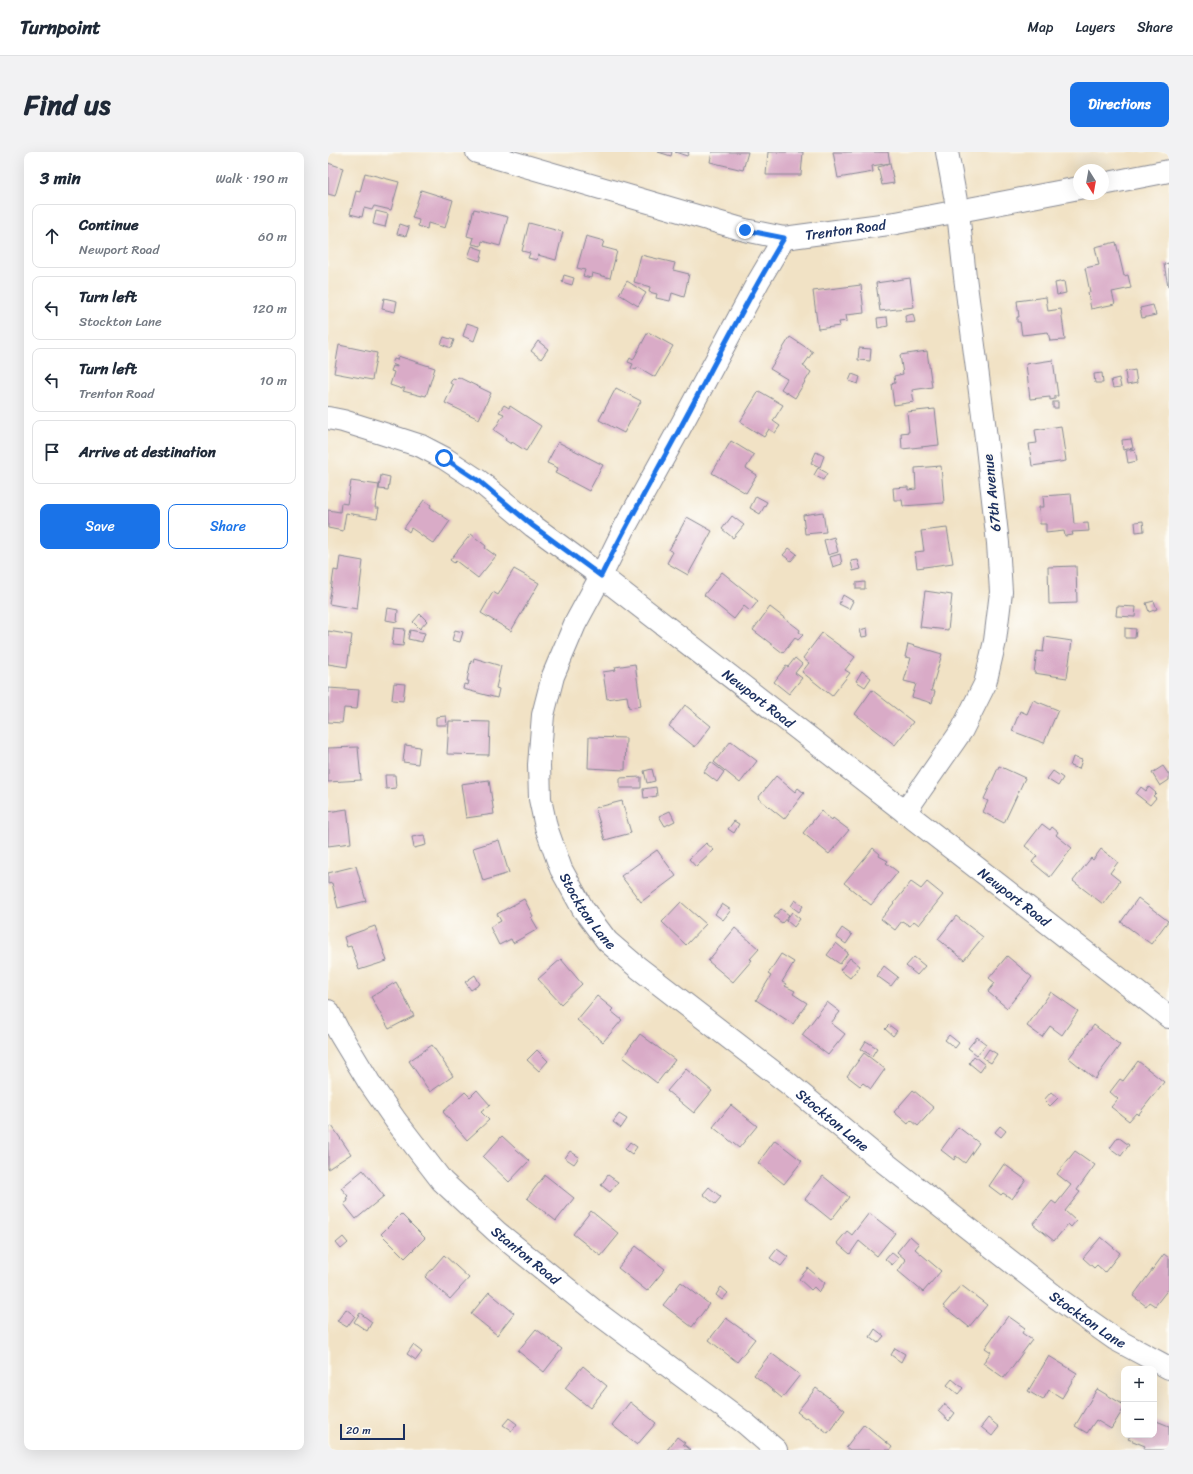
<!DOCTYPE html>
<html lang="en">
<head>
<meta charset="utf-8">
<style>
  body { margin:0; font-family:Sriracha,sans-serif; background:#f2f2f3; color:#1f2937 }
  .controls { position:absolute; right:12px; bottom:12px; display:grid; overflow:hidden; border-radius:8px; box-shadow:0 4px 16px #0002 }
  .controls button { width:36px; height:36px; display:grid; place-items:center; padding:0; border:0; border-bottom:1px solid #e0e1e3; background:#fff; color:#1f2937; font:20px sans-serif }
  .compass { position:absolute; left:745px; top:12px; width:36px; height:36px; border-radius:50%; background:#fff; box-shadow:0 4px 16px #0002; rotate:169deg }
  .scale { position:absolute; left:12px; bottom:10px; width:65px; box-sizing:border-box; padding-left:4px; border:2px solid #1b2f5e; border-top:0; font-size:11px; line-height:14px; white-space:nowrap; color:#1b2f5e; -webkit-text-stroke:3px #fdfcf7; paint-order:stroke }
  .stop { position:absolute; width:12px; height:12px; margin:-9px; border:3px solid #1a73e8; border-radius:50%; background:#fff }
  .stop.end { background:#1a73e8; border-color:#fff; box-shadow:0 1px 4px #0008 }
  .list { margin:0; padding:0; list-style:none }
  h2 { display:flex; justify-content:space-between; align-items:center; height:52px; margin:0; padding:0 16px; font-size:17px }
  h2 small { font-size:13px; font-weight:400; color:#747a83 }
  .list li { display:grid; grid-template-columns:26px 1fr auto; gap:12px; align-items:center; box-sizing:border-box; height:64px; margin:0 8px 8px; padding:0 8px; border:1px solid #e0e1e3; border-radius:8px }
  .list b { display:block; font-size:15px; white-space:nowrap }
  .list p { margin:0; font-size:13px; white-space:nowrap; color:#747a83 }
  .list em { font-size:13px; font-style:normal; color:#747a83 }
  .actions { display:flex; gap:8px; padding:12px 16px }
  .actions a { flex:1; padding:9px 0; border:1px solid #1a73e8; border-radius:8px; text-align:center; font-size:14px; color:#1a73e8 }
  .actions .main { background:#1a73e8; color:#fff }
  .icon { flex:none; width:22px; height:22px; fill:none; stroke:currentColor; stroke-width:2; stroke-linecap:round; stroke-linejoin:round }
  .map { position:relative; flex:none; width:841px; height:1298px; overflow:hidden; border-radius:8px }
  header { display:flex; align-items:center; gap:24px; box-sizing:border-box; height:56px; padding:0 20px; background:#fff; border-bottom:1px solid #e0e1e3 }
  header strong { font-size:19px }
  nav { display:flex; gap:22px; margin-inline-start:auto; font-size:14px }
  .intro { display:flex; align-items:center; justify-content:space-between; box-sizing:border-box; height:96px; padding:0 24px }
  h1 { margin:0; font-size:28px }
  .button { padding:10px 18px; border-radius:8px; background:#1a73e8; color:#fff; font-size:14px; font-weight:700 }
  main { display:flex; gap:24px; padding:0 24px }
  aside { flex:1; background:#fff; border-radius:8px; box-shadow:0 4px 16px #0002 }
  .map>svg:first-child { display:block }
  .building { fill:#d9abc7 }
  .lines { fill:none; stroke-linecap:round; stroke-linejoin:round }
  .street-casing { stroke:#868892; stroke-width:24 }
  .street { stroke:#fff; stroke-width:22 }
  .route { stroke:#1a73e8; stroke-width:5 }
  .labels { text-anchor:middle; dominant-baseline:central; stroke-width:3.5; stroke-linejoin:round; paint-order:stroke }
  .street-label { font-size:14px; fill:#1b2f5e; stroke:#fdfcf7 }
</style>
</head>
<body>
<header>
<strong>Turnpoint</strong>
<nav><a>Map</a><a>Layers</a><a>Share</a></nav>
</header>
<div class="intro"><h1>Find us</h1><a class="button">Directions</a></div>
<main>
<aside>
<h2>3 min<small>Walk · 190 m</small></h2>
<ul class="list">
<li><svg class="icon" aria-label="ahead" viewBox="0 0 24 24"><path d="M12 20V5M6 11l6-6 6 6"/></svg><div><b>Continue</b><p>Newport Road</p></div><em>60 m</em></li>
<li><svg class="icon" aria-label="left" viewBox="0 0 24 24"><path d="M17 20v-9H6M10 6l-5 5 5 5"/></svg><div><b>Turn left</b><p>Stockton Lane</p></div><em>120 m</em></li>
<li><svg class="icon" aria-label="left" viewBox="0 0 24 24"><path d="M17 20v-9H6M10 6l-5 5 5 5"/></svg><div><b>Turn left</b><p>Trenton Road</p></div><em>10 m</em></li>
<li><svg class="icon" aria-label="arrive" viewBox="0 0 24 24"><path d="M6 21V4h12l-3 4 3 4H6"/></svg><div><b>Arrive at destination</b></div></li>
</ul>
<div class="actions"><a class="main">Save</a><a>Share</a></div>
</aside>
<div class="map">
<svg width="841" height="1298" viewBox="0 0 841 1298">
  <rect width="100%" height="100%" fill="#fdfcf7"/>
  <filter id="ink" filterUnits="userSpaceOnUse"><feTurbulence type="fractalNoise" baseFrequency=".025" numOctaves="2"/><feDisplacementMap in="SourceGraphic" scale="8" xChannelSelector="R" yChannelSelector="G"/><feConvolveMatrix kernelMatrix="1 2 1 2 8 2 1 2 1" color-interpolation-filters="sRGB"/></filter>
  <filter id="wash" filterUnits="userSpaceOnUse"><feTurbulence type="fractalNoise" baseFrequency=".012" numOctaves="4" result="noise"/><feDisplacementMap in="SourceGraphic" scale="16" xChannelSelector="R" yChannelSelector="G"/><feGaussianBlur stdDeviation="0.9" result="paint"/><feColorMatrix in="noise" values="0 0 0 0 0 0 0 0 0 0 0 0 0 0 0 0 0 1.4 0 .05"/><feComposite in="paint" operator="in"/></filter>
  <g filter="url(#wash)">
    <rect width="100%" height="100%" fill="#f1e2c5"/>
    <g id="blocks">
      <!-- building -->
      <g class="building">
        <path d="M330,0H344L343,4Z"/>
        <path d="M347,0H361L359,4Z"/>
        <path d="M384,0H420L415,18L382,10Z"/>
        <path d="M440,0H475L473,23H438Z"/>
        <path d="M505,0H560L562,11L544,14L545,20L510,26Z"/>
        <path d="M0,11L15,16L7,44L0,42Z"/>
        <path d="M562,12L566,31L554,33L550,15Z"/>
        <path d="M37,21L71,30L63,58L46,54L44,58L36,56L34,65L22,62L28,39L32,40Z"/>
        <path d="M93,38L125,48L117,76L100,71L99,77L90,74L91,68L84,66Z"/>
        <path d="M146,57L180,65L172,94L154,89L153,94L144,92L146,86L139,84Z"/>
        <path d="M48,59L60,62L57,75L45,72Z"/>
        <path d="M201,71L235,80L228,108L210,103L209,108L200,106L202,101L194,99Z"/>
        <path d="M72,72L81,75L78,84L69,82Z"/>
        <path d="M258,84L276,89L274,95L289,99L282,126L264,121L263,126L255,124L257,118L249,116Z"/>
        <path d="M788,90L796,124L800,123L803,136L784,140L787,152L763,157L760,141L762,140L757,116L771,113L767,95Z"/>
        <path d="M144,94L155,98L152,109L140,105Z"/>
        <path d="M313,103L347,111L345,118L361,122L356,145L344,141L342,149L328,146L329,142L321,140L322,135L306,130Z"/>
        <path d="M841,111V134H840L836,112Z"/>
        <path d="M236,123L246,126L244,133L234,130Z"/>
        <path d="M582,126L586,155L552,159L548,131Z"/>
        <path d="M299,129L318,141L310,154L291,142Z"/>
        <path d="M736,129L738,141L729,143L727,131Z"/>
        <path d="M533,133L536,161L518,163L519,169L511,170L512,174L490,177L485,139Z"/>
        <path d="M718,145L720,159L733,157L737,188L722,189L720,180L694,183L692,170H689V165H691L689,149Z"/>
        <path d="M56,146L69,149L67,160L54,157Z"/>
        <path d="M825,153L828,163L814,166L812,156Z"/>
        <path d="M585,162L587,170L578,171L577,164Z"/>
        <path d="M559,165L560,174L550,176L549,166Z"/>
        <path d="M139,171L151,175L146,189L135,184Z"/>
        <path d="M320,180L345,194L327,225L310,215L308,218L303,216L305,212L300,210L302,206L305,208Z"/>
        <path d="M116,185L126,188L123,196L113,192Z"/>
        <path d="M462,185L485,200L475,214L483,220L467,246L453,237L459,227L442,217Z"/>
        <path d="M210,189L220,197L213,207L203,199Z"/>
        <path d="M11,193L49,201L44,228L6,221Z"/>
        <path d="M531,196L543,197L542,209L530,208Z"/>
        <path d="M599,199L604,235L584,238L586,250L566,253L563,232L567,231L566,224L575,222L572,203Z"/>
        <path d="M70,204L107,216L98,244L94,243V244L75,239L77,236H74V237L62,233L66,220L63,219L65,214L69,215V214L64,212L66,207L69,208Z"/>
        <path d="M725,208L730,244H727V247L722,248V245L702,247L698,212Z"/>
        <path d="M807,218L809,231L799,233L797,220Z"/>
        <path d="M774,221L775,231H767L766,222Z"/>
        <path d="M524,222L532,225L530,232L521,229Z"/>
        <path d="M130,225L163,241L151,267L117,251L125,233L122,231L125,226L128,227Z"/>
        <path d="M791,226L793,235L785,236L783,228Z"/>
        <path d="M288,236L313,249L296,281L271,268Z"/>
        <path d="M431,239L455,253L445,269L452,274L447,281L441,277L436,285L412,270Z"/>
        <rect x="725" y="250" width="5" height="6"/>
        <path d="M176,253L181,256L182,254L213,274L198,299L184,290L183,292L177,288L178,286L166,278L176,262L171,260Z"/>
        <path d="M607,257L611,293L574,297L573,281L581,280L579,260Z"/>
        <path d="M733,274L738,309L704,314L701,292L709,291L707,278Z"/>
        <path d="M803,287L805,296L795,298L794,288Z"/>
        <path d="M403,289L426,303L418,316L429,323L418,341L384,321Z"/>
        <path d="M230,290L275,313L261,339L227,321L230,316L219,311Z"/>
        <path d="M807,297L809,309L800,311L798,299Z"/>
        <path d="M488,300L496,304L492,315L483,311Z"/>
        <path d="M613,314L616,351L575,354L574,348H566L565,336L580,335V338L588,337L587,316Z"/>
        <path d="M490,316L499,321L495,328L486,323Z"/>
        <path d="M53,323L62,325L60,338L51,337Z"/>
        <path d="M23,329L51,333L47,356H51L49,366L18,361L15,379L0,376V358L12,360L13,351L19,352Z"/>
        <path d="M743,342L746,372L760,371L761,379L744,380L745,383L737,384L736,379L718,381V372H712L711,355H716L715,344Z"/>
        <path d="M428,344L439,350L432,362L422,356Z"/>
        <path d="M96,348L103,353L102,355L122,369L106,392L83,376L81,380L76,376Z"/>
        <path d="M495,360L498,380L477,382L475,363Z"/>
        <path d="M404,364L416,373L405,386L394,377Z"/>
        <path d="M359,365L384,379L360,423L339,411L345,400L341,398Z"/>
        <path d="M815,369L816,379L808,380L807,370Z"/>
        <path d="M619,376L625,411L589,416L587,400L596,399L593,379Z"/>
        <path d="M143,382L158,394L157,396L168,404L150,426L128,409L126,411L122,408Z"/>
        <path d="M506,385L510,400L500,403L496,388Z"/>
        <path d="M461,396L469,402L463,409L455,403Z"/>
        <path d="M512,402L514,412L505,415L502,405Z"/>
        <path d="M12,405L35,409L29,457L1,452L6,418L10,419Z"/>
        <path d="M530,408L533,417L525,419L523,409Z"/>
        <path d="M748,414L749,451L721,452L720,415Z"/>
        <path d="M186,417L211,431L183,479L153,461L165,440L170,443Z"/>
        <path d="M394,420L430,449L422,459L416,454L406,467L376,443Z"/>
        <path d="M537,430V437H528V431Z"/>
        <path d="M597,439L624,443L620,478L592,475Z"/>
        <path d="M515,443L525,449L521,457L511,452Z"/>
        <path d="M826,449L829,457L821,460L818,451Z"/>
        <path d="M789,454L808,455L807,465L788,464Z"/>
        <path d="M442,455L472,478L471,480L475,483L470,488L467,486L455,501L425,478Z"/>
        <path d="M60,456L70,458L69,470L58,468Z"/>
        <path d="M92,462L99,469L92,477L85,470Z"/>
        <path d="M66,476L77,477L75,494L64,493Z"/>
        <path d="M539,476L540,484L534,485L532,478Z"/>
        <path d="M797,476L808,477L807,486H797Z"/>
        <path d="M82,478L97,481L94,490L80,487Z"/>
        <path d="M127,478L135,480L132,490L124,488Z"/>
        <path d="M0,479L24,483L19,515L0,512Z"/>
        <path d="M494,481L527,505L517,518L522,521L504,544L474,520L481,511L475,506Z"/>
        <path d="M717,485L744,489L739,526L706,521L709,499L715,500Z"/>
        <path d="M580,492L614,502L603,539H607L604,551L584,545L588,532L576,529L583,506L577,505Z"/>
        <path d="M146,506L173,514L168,536L171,537L169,546L135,537L136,532L140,533L141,529H139L143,509L145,510Z"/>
        <path d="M467,506L474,512L467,521L474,526L461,542L446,530L458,514L460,515Z"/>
        <path d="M307,512L313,554L301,556L299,544L279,547L275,520L288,518L287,515Z"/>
        <path d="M534,519L543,526L537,535L528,529Z"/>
        <path d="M66,531L77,532L75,549L64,548Z"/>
        <path d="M0,536L31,538L29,557L16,556L14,571L0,570Z"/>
        <path d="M544,538L585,570L567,593L527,562Z"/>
        <path d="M705,548L730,558L716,591L684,579L692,559L699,562Z"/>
        <path d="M357,553L383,574L367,595L341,574Z"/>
        <path d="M118,564L119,573H108V565Z"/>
        <path d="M121,569L162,570L161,603L119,602Z"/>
        <path d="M261,585L298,586L297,618L260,616Z"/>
        <path d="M403,589L429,609L412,631L386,610Z"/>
        <path d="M77,593L92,595L90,612L75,610Z"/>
        <path d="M30,595L33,628L0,630V596Z"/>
        <path d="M745,605L754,608L751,617L742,614Z"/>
        <path d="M383,610L396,620L389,630L376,620Z"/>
        <path d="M671,614L697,626L676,671L655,660L660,649L656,647Z"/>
        <path d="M835,614L841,623V628L832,634L824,621Z"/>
        <path d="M324,617L327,629L319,631L316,619Z"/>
        <path d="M725,619L735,626L730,634L719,627Z"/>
        <path d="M57,623H67L68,636L58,637Z"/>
        <path d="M448,624L467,640L470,636L476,641L456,667L430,646Z"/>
        <path d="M313,625V636H292V626Z"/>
        <path d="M161,628L166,662L138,666L133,632Z"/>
        <path d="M328,635L329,644L316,646L315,637Z"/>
        <path d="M813,635L818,639L821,635L828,641L825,644L828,646L822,653L808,642Z"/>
        <path d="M294,649L303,681L277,688L267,656Z"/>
        <path d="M19,657L23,691L0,694V660Z"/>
        <path d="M342,659L347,669L337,674L331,664Z"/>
        <path d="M493,659L504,668L505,666L521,678L501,702L475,681Z"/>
        <path d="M406,669L411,672L406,681L400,677Z"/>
        <path d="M714,672L722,678L724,675L730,680L728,683L744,696L722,725L704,710L709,704L697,694Z"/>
        <path d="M96,683L98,693L86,696L84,685Z"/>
        <path d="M171,688L181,721L155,729L145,696Z"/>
        <path d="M378,691L386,698L368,715L361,707Z"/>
        <path d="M545,696L552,702L551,704L560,709L558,711L570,720L543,753L516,731Z"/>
        <path d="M773,697L790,710L782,721L792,729L775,752L745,729L763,706L765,708Z"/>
        <path d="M329,698L348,724L313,750L293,724Z"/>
        <path d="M28,714L38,749L10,756L4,731L0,732V721Z"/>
        <path d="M583,730L593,737L599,730L615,743L591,773L586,769L582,774L574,769L567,778L553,767Z"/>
        <path d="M810,746L840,769L823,792L793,770Z"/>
        <path d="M196,747L205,764L203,765L210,777L185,791L183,787L171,793L162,775L173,769L169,762Z"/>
        <path d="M467,748L475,754L471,760L463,754Z"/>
        <path d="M353,750L378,772L358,793L334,770Z"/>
        <path d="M394,752L403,758L395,768L387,762Z"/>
        <path d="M453,757L461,763L454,771L446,765Z"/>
        <path d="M464,760L472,767L466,775L458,768Z"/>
        <path d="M628,764L655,785L636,808L610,787Z"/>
        <path d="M47,774L59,809L31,818L23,794L19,795L16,785Z"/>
        <path d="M407,776L431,797L422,807L424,808L405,830L380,809Z"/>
        <path d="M514,776L524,783L518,792L508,785Z"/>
        <path d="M508,791L520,801L512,812L499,803Z"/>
        <path d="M453,802L466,810L454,830L458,832L457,834L467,839L465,842L479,851L465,872L428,848L443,824L440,822Z"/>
        <path d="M679,804L704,825L679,856L660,840L667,831L661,826Z"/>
        <path d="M586,805L597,814L589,823L578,814Z"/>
        <path d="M522,806L532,814L522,826L512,818Z"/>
        <path d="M233,807L254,832L233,852L210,827Z"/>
        <path d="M556,814L570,825L563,834L549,824Z"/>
        <path d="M147,823L152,832L143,838L137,830Z"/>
        <path d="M68,830L86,864L61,877L43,845Z"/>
        <path d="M723,840L750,859L734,883L722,874L714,885L699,874Z"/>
        <path d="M269,844L285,857L283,859L294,868L275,890L249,868Z"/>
        <path d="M499,850L512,860L503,871L517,882L500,903L474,883Z"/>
        <path d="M561,873L569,879L565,884L557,877Z"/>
        <path d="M766,873L792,893L767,927L741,906Z"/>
        <path d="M312,882L347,908L329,931L295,905Z"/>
        <path d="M621,883L631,891L627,896L617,888Z"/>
        <path d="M649,885L658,892L649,903L640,896Z"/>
        <path d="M538,889L549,896L544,904L533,897Z"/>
        <path d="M104,893L125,924L102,940L81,909Z"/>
        <path d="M661,897L669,902L663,911L655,906Z"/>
        <path d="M209,898L220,909L211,919L199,908Z"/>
        <path d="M536,901L557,917L543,937L535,931L532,934L519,924Z"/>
        <path d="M646,904L657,913L652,920L641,911Z"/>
        <path d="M810,909L836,930L810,963L808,961L801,969L783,955L790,947L782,940L792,927L795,929Z"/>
        <path d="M358,917L384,939L366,961L339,939Z"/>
        <path d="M149,938L162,953L153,960L161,968L139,988L115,960L137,940L142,945Z"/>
        <path d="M585,938L606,956L590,974L583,968L580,972L566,960Z"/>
        <path d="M723,940L730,946L722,954L716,948Z"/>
        <path d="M403,953L429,974L411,996L385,975Z"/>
        <path d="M291,962L299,967L293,976L285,970Z"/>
        <path d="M4,974L23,1002L0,1017V976Z"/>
        <path d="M672,974L678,979L673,985L667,980Z"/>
        <path d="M630,975L651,991L637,1011L628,1004L626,1008L613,998Z"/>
        <path d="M174,984L201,1009L181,1030L155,1005Z"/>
        <path d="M790,985L801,993L793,1004L782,996Z"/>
        <path d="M447,988L474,1009L456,1032L430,1011Z"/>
        <path d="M302,990L309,995L304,1002L297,997Z"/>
        <path d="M242,999L251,1005L246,1012L237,1006Z"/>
        <path d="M747,999L767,1013L749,1038L752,1040L737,1059L748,1069L743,1075L740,1072L726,1089L705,1072L724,1049L728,1052L743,1033L729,1022Z"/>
        <path d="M676,1012L698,1028L684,1047L675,1041L673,1043L661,1034Z"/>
        <path d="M35,1018L56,1044L28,1067L16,1052L20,1049L18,1046L20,1044L13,1036Z"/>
        <path d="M217,1023L246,1046L228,1069L199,1046Z"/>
        <path d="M280,1023L290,1030L282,1040L273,1033Z"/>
        <path d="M495,1024L521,1045L503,1068L477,1047Z"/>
        <path d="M381,1035L393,1045L387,1052L375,1042Z"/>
        <path d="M263,1059L291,1082L273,1104L245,1082Z"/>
        <path d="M541,1061L567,1081L549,1104L531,1089L522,1102L509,1091L519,1079L524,1083Z"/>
        <path d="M73,1062L97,1086L77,1106L53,1082Z"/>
        <path d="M582,1084L591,1092L587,1097L613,1119L595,1140L570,1119L578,1108L569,1100Z"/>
        <path d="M15,1085L20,1091L13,1097L8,1091Z"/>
        <path d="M773,1085L792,1101L777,1120L769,1113L766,1116L755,1106Z"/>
        <path d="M308,1094L337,1117L319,1139L290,1116Z"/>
        <path d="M449,1097L460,1105L453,1114L442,1106Z"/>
        <path d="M563,1100L570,1106L564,1113L557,1107Z"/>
        <path d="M836,1102L841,1106V1136L827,1154L821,1150L818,1154L805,1144Z"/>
        <path d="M116,1103L141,1126L122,1147L97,1125Z"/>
        <path d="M480,1116L497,1131L491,1140L486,1135L483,1138L471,1127Z"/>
        <path d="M353,1130L381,1152L364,1175L335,1153Z"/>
        <path d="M633,1133L659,1153L641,1175L615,1154Z"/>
        <path d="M393,1135L400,1141L394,1148L388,1143Z"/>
        <path d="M161,1140L186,1161L169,1183L143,1162Z"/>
        <path d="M18,1157L27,1164L19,1175L9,1169Z"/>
        <path d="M32,1161L44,1170L39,1179L26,1170Z"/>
        <path d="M680,1164L697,1176L694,1181L704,1188L676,1226L655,1211L663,1200L657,1196Z"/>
        <path d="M398,1166L427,1187L409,1210L381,1188Z"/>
        <path d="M208,1177L234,1197L216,1220L190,1199Z"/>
        <path d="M547,1177L556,1184L550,1191L542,1185Z"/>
        <path d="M85,1193L94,1200L88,1208L79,1202Z"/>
        <path d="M567,1196L577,1202L573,1210L563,1203Z"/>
        <path d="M443,1201L472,1223L454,1246L426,1223Z"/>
        <path d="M721,1204L749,1221L734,1246L721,1238L715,1248L700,1239Z"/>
        <path d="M255,1214L279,1234L262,1256L237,1236Z"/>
        <path d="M624,1227L635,1236L630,1242L619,1233Z"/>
        <path d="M488,1236L517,1258L500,1281L479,1265L477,1266L469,1260Z"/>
        <path d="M769,1237L796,1253V1256L783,1277L768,1268L759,1281L747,1274Z"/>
        <path d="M302,1250L328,1271L309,1293L284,1273Z"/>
        <path d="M616,1252L627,1261L621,1269L610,1259Z"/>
        <path d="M181,1266L189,1272L184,1279L175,1273Z"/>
        <path d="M660,1266L671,1275L664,1284L653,1275Z"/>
        <path d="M826,1268L841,1274V1294L839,1298H815L817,1294L800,1287L802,1284L799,1283H826Z"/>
        <path d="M536,1272L564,1295L562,1298H522L518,1295Z"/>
        <path d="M349,1285L357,1291L355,1292L363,1298H339Z"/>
      </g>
    </g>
  </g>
  <g filter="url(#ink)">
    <use href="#blocks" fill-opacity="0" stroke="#868892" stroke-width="1"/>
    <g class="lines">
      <defs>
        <g id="street">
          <path id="s1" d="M149,0L417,78L456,86L568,71L751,36"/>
          <path d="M775,32L841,19"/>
          <path id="s2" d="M456,86L430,130L349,281L297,375L273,424L247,472L225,524L215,563L211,613L212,647L218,675L233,717L255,757L279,789L308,814L461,932L547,1003L729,1146L787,1187L841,1216"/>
          <path id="s3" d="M0,266L15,269L53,281L93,294L116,306L151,329L205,374L273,424L841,865"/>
          <path d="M577,660L634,578L657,532L667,489L673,440L670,391L657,278L637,125L630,60L619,0"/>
          <path id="s4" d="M0,859L12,882L41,930L68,969L114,1029L169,1080L268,1160L418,1272L448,1298"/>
        </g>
      </defs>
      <!-- street casing -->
      <use href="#street" class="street-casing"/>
      <!-- street -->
      <use href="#street" class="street"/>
    </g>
  </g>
  <g class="lines" filter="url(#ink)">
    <!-- route -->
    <path class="route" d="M116,306L151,329L205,374L273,424C297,375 324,328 350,280C385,215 418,149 456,86L417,78"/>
  </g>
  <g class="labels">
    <!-- street labels -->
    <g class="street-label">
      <text stroke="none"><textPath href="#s1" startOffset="381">Trenton Road</textPath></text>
      <text transform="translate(664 341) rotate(-96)">67th Avenue</text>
      <text stroke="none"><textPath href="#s3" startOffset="519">Newport Road</textPath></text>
      <text stroke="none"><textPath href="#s3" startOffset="843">Newport Road</textPath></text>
      <text stroke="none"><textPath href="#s2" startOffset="743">Stockton Lane</textPath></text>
      <text stroke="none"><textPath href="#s2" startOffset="1067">Stockton Lane</textPath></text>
      <text stroke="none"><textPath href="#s4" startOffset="317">Stanton Road</textPath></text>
      <text stroke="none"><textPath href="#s2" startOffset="1391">Stockton Lane</textPath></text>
    </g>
  </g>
</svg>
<div class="controls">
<button>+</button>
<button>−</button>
</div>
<svg class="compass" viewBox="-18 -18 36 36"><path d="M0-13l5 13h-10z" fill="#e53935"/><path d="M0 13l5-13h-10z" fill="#747a83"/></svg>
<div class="scale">20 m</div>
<div class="stop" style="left:116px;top:306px"></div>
<div class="stop end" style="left:417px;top:78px"></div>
</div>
</main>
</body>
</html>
